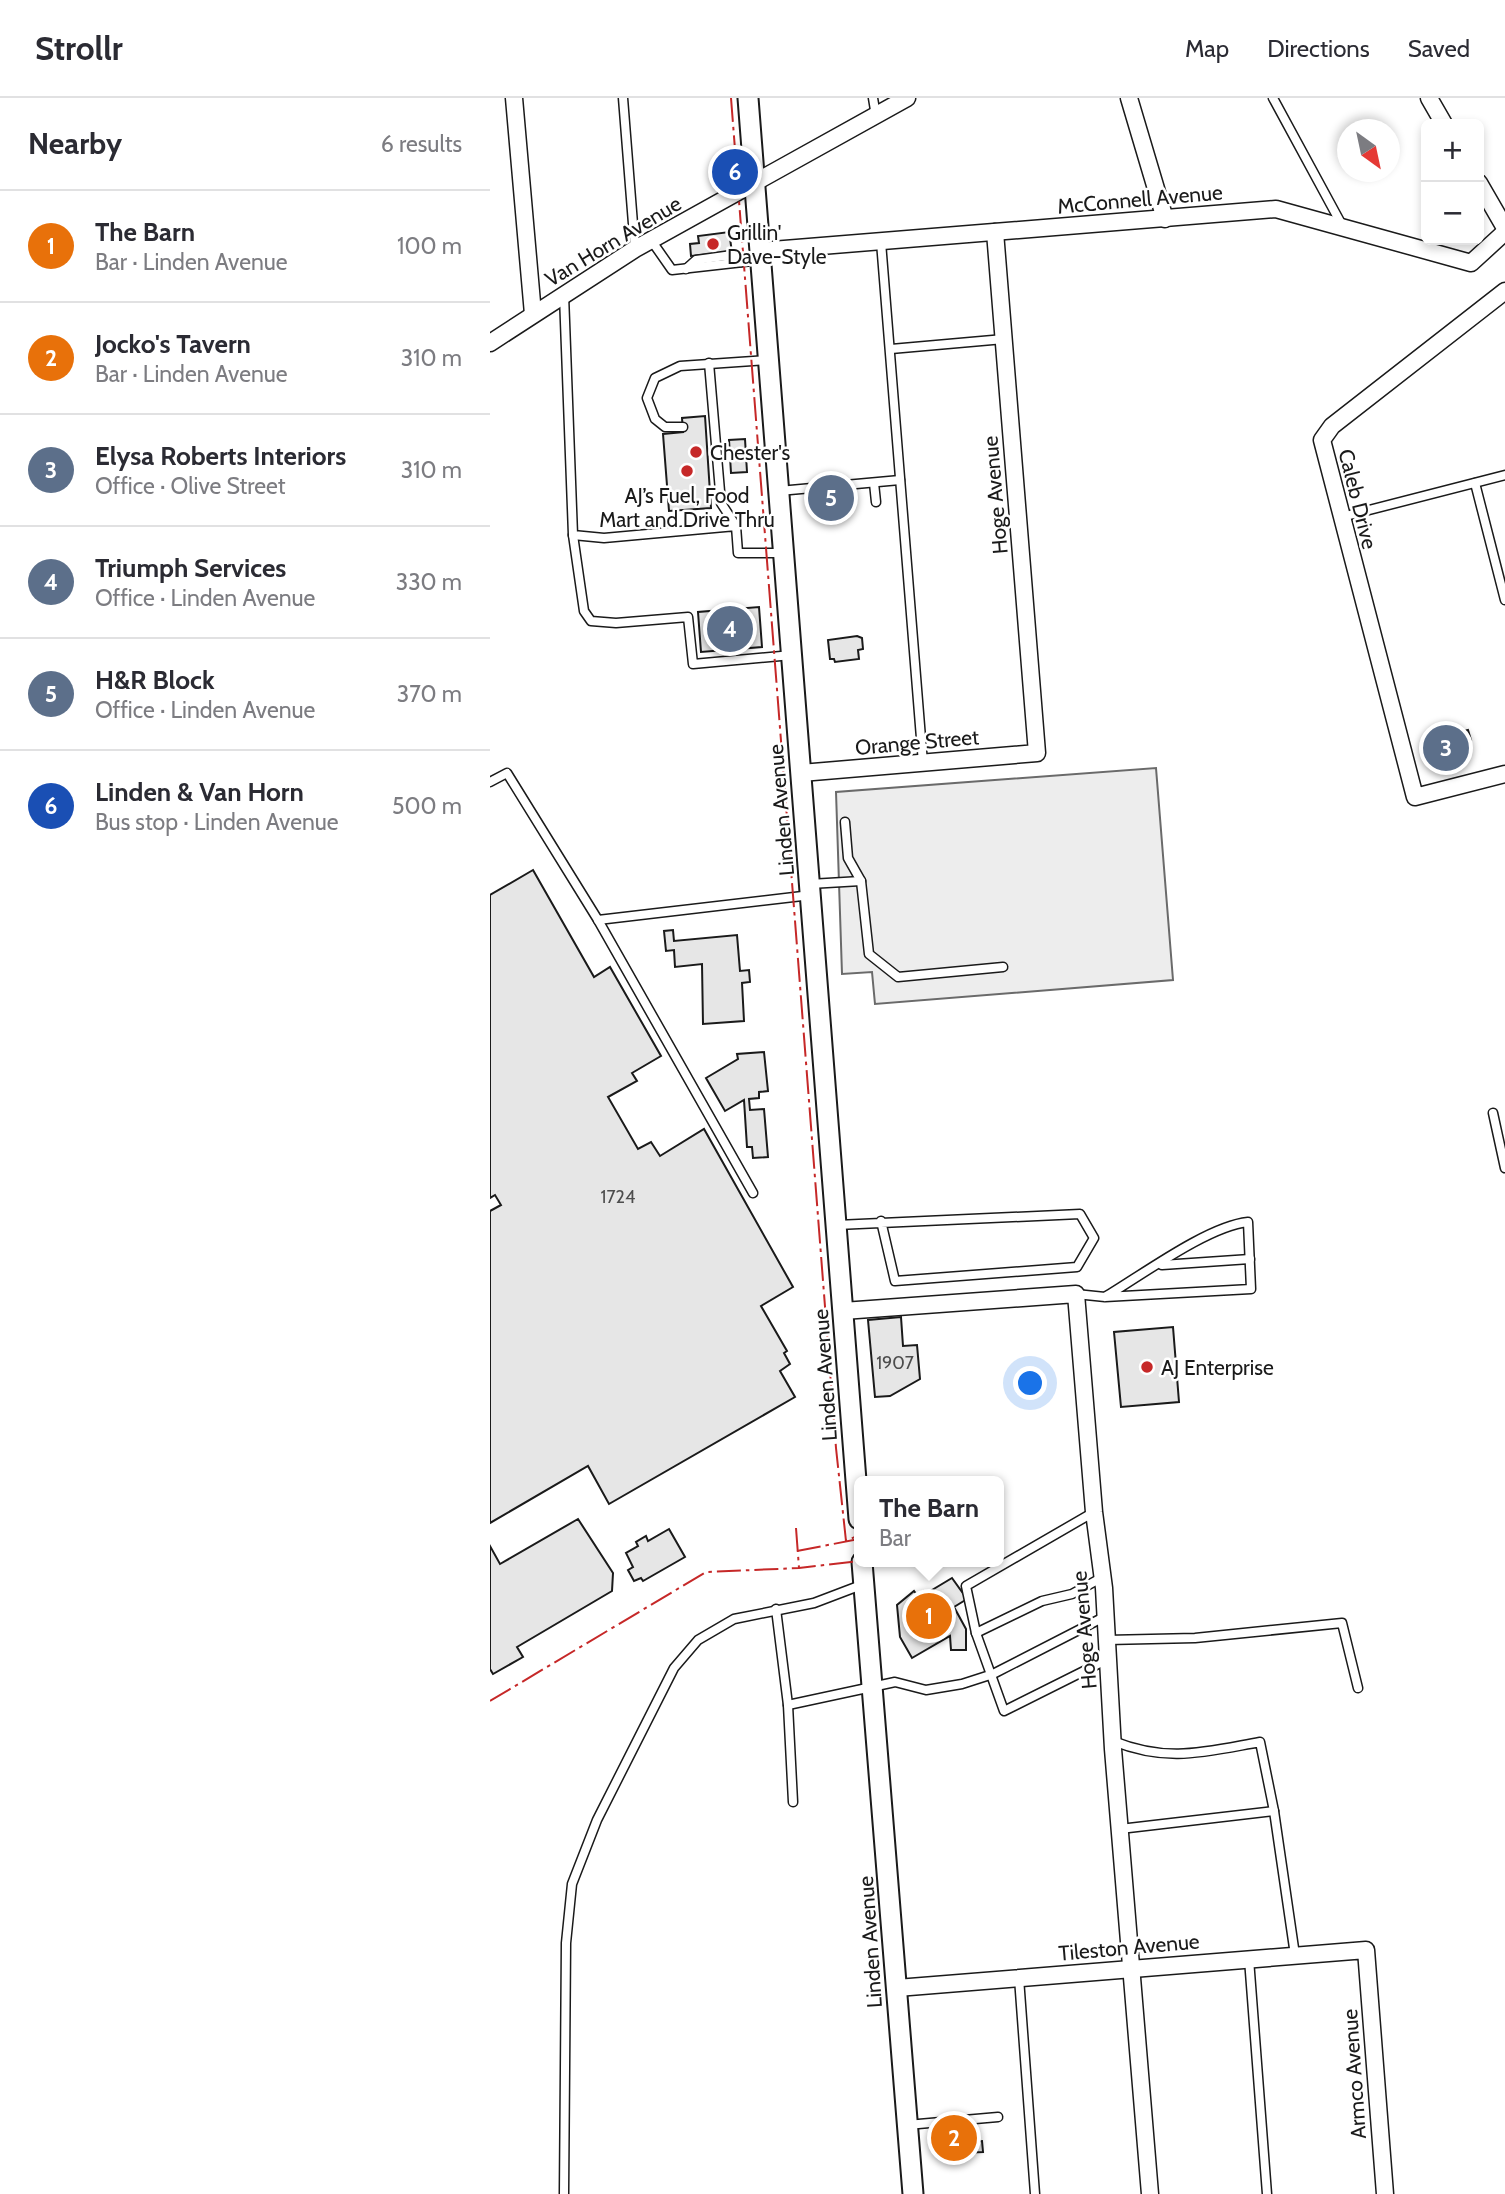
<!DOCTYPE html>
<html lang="en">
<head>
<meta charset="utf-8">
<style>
  body { margin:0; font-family:Cabin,sans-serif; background:#f7f7f7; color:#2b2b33 }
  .controls { position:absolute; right:21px; top:21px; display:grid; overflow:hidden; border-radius:10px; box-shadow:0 4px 10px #0003 }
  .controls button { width:63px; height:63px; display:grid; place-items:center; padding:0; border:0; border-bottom:2px solid #e1e1e2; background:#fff; color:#2b2b33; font:35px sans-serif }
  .compass { position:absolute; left:847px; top:21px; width:63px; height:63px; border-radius:50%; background:#fff; box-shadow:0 4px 10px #0003; rotate:147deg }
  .you { position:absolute; left:541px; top:1286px; width:24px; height:24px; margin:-18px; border:5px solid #fff; border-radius:50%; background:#1a73e8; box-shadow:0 0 0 10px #1a73e833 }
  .badge { display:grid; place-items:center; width:46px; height:46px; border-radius:50%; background:#b45309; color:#fff; font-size:23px; font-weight:700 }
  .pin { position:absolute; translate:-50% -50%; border:4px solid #fff; box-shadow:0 2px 7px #0006 }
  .popup { position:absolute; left:364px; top:1378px; width:150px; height:91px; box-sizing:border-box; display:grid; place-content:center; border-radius:10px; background:#fff; filter:drop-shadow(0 2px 5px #0005); font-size:23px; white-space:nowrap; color:#7c7c81 }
  .popup b { font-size:26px; color:#2b2b33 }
  .popup::after { content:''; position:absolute; left:50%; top:100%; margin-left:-14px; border:14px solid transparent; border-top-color:#fff }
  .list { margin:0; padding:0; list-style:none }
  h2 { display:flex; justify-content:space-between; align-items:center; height:91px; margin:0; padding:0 28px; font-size:30px }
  h2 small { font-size:23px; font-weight:400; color:#7c7c81 }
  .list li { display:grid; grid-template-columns:46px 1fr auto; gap:21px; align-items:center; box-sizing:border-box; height:112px; padding:0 28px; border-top:2px solid #e1e1e2 }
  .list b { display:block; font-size:26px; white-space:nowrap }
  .list p { margin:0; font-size:23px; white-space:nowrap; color:#7c7c81 }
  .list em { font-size:23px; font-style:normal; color:#7c7c81 }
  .map { position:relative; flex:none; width:1015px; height:2096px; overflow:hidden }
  header { display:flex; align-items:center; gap:42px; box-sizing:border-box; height:98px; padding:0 35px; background:#fff; border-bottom:2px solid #e1e1e2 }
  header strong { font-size:33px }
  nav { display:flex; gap:38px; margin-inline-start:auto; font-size:24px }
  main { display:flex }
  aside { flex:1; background:#fff }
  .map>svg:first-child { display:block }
  .built { fill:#ededed; stroke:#6a6a6a; stroke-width:2 }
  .building { fill:#e6e6e6; stroke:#1a1a1a; stroke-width:2 }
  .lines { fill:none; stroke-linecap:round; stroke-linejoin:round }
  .service-casing { stroke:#1a1a1a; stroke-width:11 }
  .minor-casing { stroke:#1a1a1a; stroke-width:19 }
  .tertiary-casing { stroke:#1a1a1a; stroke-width:23 }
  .service { stroke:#fff; stroke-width:8 }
  .minor { stroke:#fff; stroke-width:16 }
  .tertiary { stroke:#fff; stroke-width:19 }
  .power { stroke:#c62828; stroke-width:2; stroke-dasharray:24 5 3.5 5; stroke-linecap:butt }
  .poi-dot { fill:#c62828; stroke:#fff; stroke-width:2.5 }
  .labels { text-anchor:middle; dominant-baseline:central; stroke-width:5; stroke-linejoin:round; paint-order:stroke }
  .number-label { font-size:18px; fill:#4d4d4d }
  .street-label { font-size:21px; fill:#1a1a1a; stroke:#fff }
  .poi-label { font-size:21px; fill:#1a1a1a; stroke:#fff; text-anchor:start }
</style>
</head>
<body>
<header>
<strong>Strollr</strong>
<nav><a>Map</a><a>Directions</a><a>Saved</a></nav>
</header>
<main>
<aside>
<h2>Nearby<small>6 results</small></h2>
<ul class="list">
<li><span class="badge" style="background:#e8710a">1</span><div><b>The Barn</b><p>Bar · Linden Avenue</p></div><em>100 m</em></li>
<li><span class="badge" style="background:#e8710a">2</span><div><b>Jocko's Tavern</b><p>Bar · Linden Avenue</p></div><em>310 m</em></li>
<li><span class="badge" style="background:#5c6f8a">3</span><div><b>Elysa Roberts Interiors</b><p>Office · Olive Street</p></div><em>310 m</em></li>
<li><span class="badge" style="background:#5c6f8a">4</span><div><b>Triumph Services</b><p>Office · Linden Avenue</p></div><em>330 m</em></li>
<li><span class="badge" style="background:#5c6f8a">5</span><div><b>H&amp;R Block</b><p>Office · Linden Avenue</p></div><em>370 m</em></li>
<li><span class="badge" style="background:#1a4fb4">6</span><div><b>Linden &amp; Van Horn</b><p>Bus stop · Linden Avenue</p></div><em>500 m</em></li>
</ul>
</aside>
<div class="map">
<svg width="1015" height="2096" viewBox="0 0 1015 2096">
  <rect width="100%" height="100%" fill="#fff"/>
  <!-- built -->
  <path class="built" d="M666,670L683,882L385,906L382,874L352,876L346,694Z"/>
  <!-- building -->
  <g class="building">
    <path d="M239,134L242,154L201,158L200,146L209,145L208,138Z"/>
    <path d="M215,318L221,410L179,413L173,336L193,334L192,320Z"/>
    <path d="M255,341L257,374L241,375L239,342Z"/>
    <path d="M364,389L365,399H357L358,410L327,411L326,405H323L324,394Z"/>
    <path d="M269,509L272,549L211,554L208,514Z"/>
    <path d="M367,538L372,540L373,551L368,552L369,561L345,564L344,561H340L338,542Z"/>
    <path d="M978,632L981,642L973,646L975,653L963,659L939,662L936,651L946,646L944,640Z"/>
    <path d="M43,772L104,879L120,869L171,958L142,975L147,983L118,999L148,1051L161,1044L170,1058L214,1031L303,1189L271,1208L297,1253L294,1255L300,1266L290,1273L305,1299L119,1406L98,1368L0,1425V1113L11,1107L5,1097L0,1100V797Z"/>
    <path d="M183,832L184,843L247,837L250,873L259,872L260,884L252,885L254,923L213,926L212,866L185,869L184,852L176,853L174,833Z"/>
    <path d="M274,954L278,993L269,994V1000L259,1001L260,1012L274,1011L278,1059L263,1060L262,1049H257L254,1002L235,1013L216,980L248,961L247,956Z"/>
    <path d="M411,1219L413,1248L427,1247L430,1281L400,1298L385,1299L378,1222Z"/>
    <path d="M683,1229L689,1304L631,1309L624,1234Z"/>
    <path d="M88,1421L123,1475L122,1493L27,1549L33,1559L3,1576L0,1571V1448L10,1466Z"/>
    <path d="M179,1431L195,1459L153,1483L151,1480L144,1483L138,1472L143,1469L136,1455L148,1448L146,1444L156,1438L158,1443Z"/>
    <path d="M462,1480L477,1501L464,1509L476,1531V1552H461L460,1538L422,1560L410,1539L407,1507L424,1493L427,1497L433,1493L441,1502L446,1499L442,1492Z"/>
    <path d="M471,2029V2038L483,2037V2044L492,2043L493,2054L445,2056L444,2031Z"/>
  </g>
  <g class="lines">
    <defs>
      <g id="service">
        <path d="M133,0L145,151"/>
        <path d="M383,0L386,18"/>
        <path d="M783,0L853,129"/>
        <path d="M161,142L182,172L271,162"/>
        <path d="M391,144L433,665"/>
        <path d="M196,171L206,162L242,157L251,164"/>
        <path d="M74,197L83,437L114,440L246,428L248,455H293"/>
        <path d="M401,251L514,241"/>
        <path d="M219,265L231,405L246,428"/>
        <path d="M193,329H175L165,321L157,300L165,280L190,268L279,262"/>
        <path d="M384,385L386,404"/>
        <path d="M985,385L1015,502"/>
        <path d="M289,393L410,382"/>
        <path d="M852,419L1015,377"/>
        <path d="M83,437L94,513L101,523L126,525L198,519L203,566L302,557"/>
        <path d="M0,684L17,675L108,822L263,1095"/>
        <path d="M355,724L358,760L371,783L379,856L408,879L513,869"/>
        <path d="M320,786L371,783"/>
        <path d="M108,822L321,797"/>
        <path d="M1003,1015L1015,1070"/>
        <path d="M347,1127L590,1116L604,1140L587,1169L405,1183L391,1123"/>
        <path d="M672,1167L760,1161"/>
        <path d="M586,1196L615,1199L761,1191L758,1124C718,1128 652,1177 615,1199"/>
        <path d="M604,1414L476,1488L486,1535L514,1613L618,1561"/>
        <path d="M286,1511L298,1607L303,1704"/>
        <path d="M486,1535L552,1503L582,1496L611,1480"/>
        <path d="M617,1542L705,1540L852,1525L868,1590"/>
        <path d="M298,1607L405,1584L436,1592L472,1586L503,1576L616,1518"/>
        <path d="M623,1643C678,1665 714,1654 770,1644L784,1713L805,1857"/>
        <path d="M630,1731L784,1713"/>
        <path d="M759,1861L777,2096"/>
        <path d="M529,1880L545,2096"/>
        <path d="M417,2027L508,2019"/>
        <path d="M74,2096L76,1845L82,1786L107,1722L184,1570L208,1542L244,1521L324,1505L374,1486"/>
      </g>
      <g id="minor">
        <path d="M24,0L43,216"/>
        <path d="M639,0L675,121"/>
        <path d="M939,0L954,26"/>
        <path d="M989,85L1015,130"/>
        <path d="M270,153L786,111L981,165L1015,134"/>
        <path d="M1015,193L842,328L832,342L925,699L1015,676"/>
        <path d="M0,245L145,151L417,0"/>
        <path d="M311,675L547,655L505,134"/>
        <path d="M353,1213L586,1196L604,1414L614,1490L623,1651L660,2096"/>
        <path d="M407,1890L876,1852L895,2096"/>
      </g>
      <g id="tertiary">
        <path d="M258,0L369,1421"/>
        <path d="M372,1464L423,2096"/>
      </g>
    </defs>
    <!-- service casing -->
    <use href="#service" class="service-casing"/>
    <!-- minor casing -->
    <use href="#minor" class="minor-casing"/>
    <!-- tertiary casing -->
    <use href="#tertiary" class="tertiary-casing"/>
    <!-- service -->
    <use href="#service" class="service"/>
    <!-- minor -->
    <use href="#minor" class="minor"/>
    <!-- tertiary -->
    <use href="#tertiary" class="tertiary"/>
    <!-- power -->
    <g class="power">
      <path d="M241,0L346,1350L356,1443L369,1437"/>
      <path d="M306,1430L309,1470"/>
      <path d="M307,1453L369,1441"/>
      <path d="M0,1603L216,1474L309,1470L369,1463"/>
    </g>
  </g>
  <!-- markers -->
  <g class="poi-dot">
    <circle cx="223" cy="146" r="7"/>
    <circle cx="206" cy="354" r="7"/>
    <circle cx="197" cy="373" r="7"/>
    <circle cx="657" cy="1269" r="7"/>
  </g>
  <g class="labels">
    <!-- number labels -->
    <g class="number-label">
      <text x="128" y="1099">1724</text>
      <text x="405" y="1265">1907</text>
    </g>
    <!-- street labels -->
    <g class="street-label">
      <text transform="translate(650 101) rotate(-5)">McConnell Avenue</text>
      <text transform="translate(123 143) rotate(-31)">Van Horn Avenue</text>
      <text transform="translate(505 397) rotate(-95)">Hoge Avenue</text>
      <text transform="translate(868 401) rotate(76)">Caleb Drive</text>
      <text transform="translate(427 644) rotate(-5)">Orange Street</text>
      <text transform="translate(291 712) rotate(-95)">Linden Avenue</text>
      <text transform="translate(335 1277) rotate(-94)">Linden Avenue</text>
      <text transform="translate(594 1532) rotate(-95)">Hoge Avenue</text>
      <text transform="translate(380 1844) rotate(-94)">Linden Avenue</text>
      <text transform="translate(639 1849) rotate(-5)">Tileston Avenue</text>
      <text transform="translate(864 1976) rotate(-94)">Armco Avenue</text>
    </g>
    <!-- poi labels -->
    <g class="poi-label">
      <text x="237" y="134">Grillin'<tspan x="237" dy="24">Dave-Style</tspan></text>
      <text x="220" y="354">Chester's</text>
      <text x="197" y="397" text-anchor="middle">AJ’s Fuel, Food<tspan x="197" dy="24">Mart and Drive Thru</tspan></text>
      <text x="671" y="1269">AJ Enterprise</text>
    </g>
  </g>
</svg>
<div class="controls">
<button>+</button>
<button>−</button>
</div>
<svg class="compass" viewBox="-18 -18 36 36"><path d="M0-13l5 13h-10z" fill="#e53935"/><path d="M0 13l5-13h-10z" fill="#7c7c81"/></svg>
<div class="you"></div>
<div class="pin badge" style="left:439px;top:1518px;background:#e8710a">1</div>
<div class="popup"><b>The Barn</b>Bar</div>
<div class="pin badge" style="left:464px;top:2040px;background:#e8710a">2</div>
<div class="pin badge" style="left:956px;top:650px;background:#5c6f8a">3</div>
<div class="pin badge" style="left:240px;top:531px;background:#5c6f8a">4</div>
<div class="pin badge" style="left:341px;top:400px;background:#5c6f8a">5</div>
<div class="pin badge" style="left:245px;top:74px;background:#1a4fb4">6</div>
</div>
</main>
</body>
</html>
